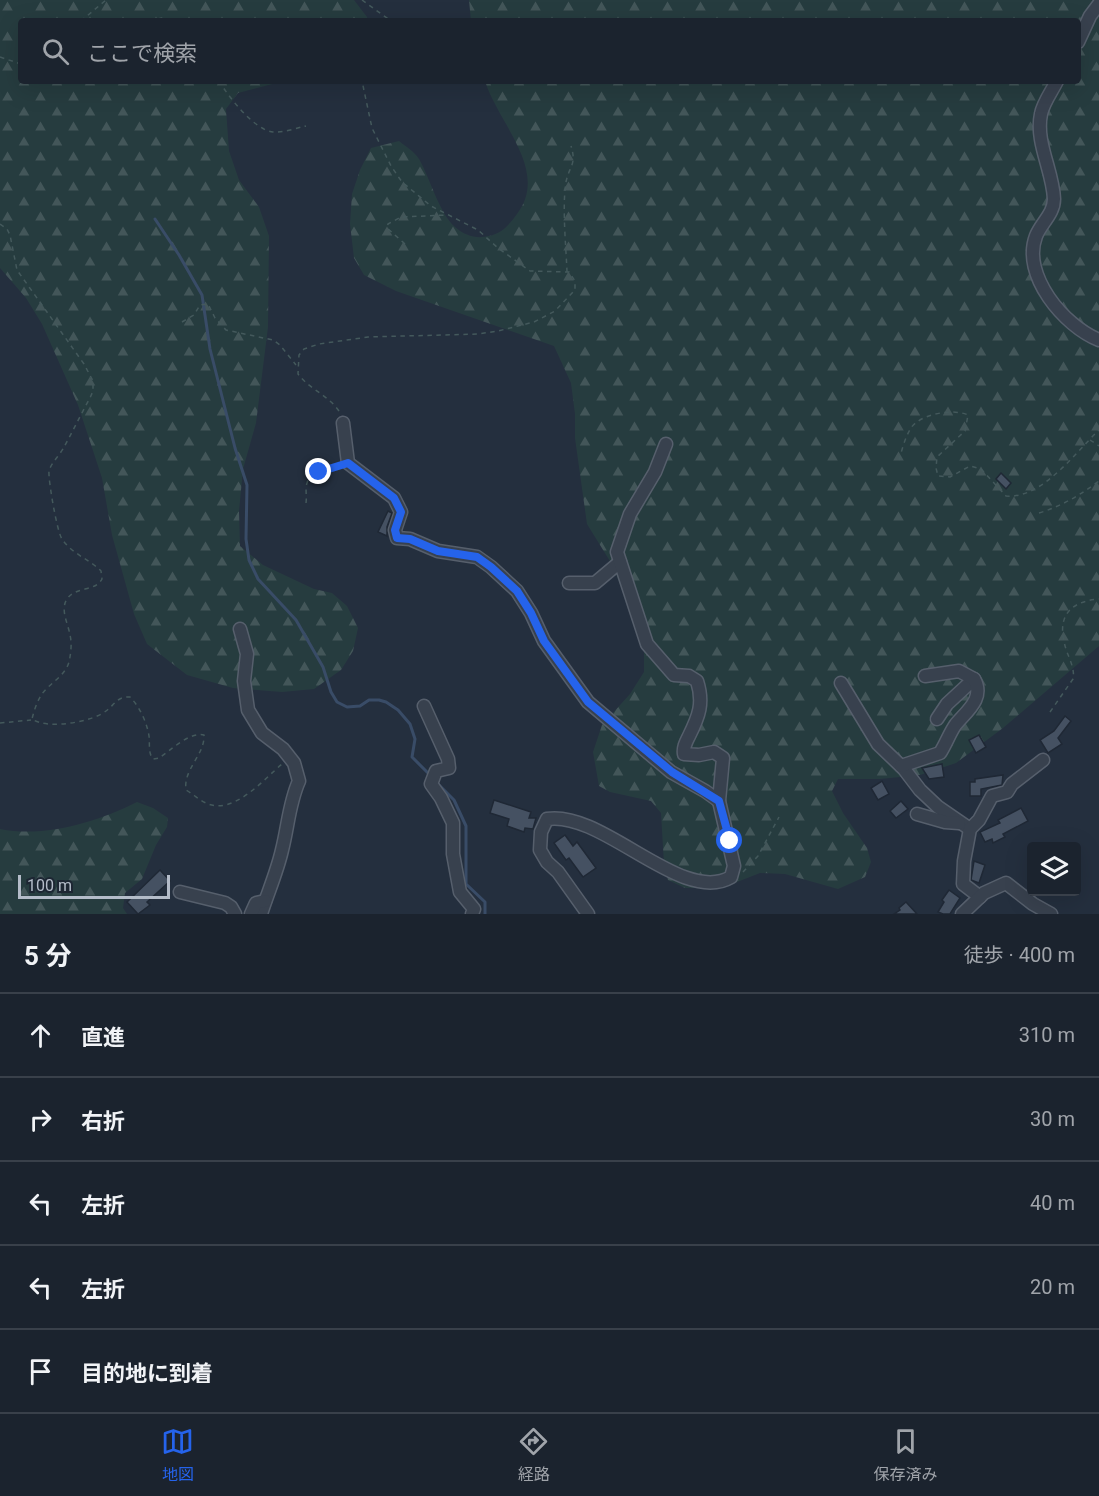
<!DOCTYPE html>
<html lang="ja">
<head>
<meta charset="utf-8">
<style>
  body { margin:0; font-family:Roboto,"Noto Sans JP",sans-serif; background:#242b36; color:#f1f3f6 }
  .controls { position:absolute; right:18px; bottom:18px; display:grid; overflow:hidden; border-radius:6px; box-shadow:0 6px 24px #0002 }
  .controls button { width:54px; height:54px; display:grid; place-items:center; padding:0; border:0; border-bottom:2px solid #39404a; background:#1b232e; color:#f1f3f6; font:30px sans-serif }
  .scale { position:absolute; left:18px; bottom:15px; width:152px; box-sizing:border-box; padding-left:6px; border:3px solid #b4bcc9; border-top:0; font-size:16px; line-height:21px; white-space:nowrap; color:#b4bcc9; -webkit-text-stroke:4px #1d2633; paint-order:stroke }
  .stop { position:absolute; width:18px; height:18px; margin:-14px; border:4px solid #2563eb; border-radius:50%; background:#fff }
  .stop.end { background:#2563eb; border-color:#fff; box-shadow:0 2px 6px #0008 }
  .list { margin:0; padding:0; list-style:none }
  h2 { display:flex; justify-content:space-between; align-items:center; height:78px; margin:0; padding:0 24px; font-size:26px }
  h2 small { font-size:20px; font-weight:400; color:#a0a4aa }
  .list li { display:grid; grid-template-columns:39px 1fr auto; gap:18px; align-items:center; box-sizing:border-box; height:84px; padding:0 24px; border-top:2px solid #39404a }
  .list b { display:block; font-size:22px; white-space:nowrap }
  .list em { font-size:20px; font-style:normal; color:#a0a4aa }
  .icon { flex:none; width:33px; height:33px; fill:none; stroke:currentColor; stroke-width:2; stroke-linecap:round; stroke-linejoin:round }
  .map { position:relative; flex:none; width:1099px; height:914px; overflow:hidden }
  .search { position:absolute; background:#1b232e; box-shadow:0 6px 24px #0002; left:18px; right:18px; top:18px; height:66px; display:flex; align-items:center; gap:15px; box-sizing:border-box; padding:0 21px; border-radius:6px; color:#a0a4aa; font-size:22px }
  .sheet { height:498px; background:#1b232e }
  nav { display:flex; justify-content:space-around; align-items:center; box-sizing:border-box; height:84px; border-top:2px solid #39404a; background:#1b232e; font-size:16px; color:#a0a4aa }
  nav a { display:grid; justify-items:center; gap:3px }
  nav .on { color:#2563eb }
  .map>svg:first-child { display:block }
  .forest { fill:url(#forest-firs) }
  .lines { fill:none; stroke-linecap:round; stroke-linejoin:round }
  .stream { stroke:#394c67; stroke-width:3 }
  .building { fill:#455162; stroke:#1f2835; stroke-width:1.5 }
  .minor-casing { stroke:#565f6c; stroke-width:15 }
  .path { stroke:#44595c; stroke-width:1.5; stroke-dasharray:4.5 4.5; stroke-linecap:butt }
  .minor { stroke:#38414e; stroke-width:12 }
  .route { stroke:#2563eb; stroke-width:8 }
</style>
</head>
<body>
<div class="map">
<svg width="1099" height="914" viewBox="0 0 1099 914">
  <defs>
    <pattern id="forest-firs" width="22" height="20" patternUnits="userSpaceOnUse" patternTransform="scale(1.5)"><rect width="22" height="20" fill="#263c3f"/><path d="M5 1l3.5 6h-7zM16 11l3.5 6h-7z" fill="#435659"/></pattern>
  </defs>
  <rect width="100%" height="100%" fill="#242f3e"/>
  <!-- forest -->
  <g class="forest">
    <path d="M0,0H354L367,17V21H21V81H284L238,93L226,109L229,151L239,180L259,207L269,236L268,327L256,423L243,469L239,511L240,546L263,565L314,589L332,593L347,606L358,628L353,651L341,670L314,689L282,692L233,688L187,675L147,644L134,614L112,535L102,478L78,405L42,324L26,298L0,268Z"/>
    <path d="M469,0H1099V646L1003,728L956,763L920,775L880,779H838L832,791L843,813L867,848L871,862L865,877L838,889L785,874L760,873L732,884L708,888H685L668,880L664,864L661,813L651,801L610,792L599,786L593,752L602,725L630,694L644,672V648L613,566L587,524L575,438V414L571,383L554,346L396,291L364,275L354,258L350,224L352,194L360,170L371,148L399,141C405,146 415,152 419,159C430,178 439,213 455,227C465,236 477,239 489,236C502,233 509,225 517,214C550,171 498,123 485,81H1078V21H471Z"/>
    <path d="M137,802L153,808L168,818L167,827L156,845L142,879L125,893L123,908L127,914H0V829C45,838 97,822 137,802Z"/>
  </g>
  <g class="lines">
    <!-- stream -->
    <g class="stream">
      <path d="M155,219L179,255L202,295L210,349L235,448L247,485L246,539L249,560L258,579L296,620L323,667L331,692L337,702L347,707L360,706L369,700H379L386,702L398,710L410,724L415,739L412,757L430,775"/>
      <path d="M436,782L454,800L466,826V884L485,902V914"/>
    </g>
  </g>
  <!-- building -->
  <g class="building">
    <path d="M1001,473L1011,483L1006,489L996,479Z"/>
    <path d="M388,511L392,513L387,527V536L378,532Z"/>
    <path d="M1065,716L1071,721L1058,738L1062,744L1048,753L1040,740L1054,731Z"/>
    <path d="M979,735L986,747L976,753L969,740Z"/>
    <path d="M942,764L944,777L929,779L922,768Z"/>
    <path d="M1003,775L1002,785L981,789V796H970V782H975V779Z"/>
    <path d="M882,781L889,794L878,800L871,788Z"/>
    <path d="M494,800L531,812L529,818H536L533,829L525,828L524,832L507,826L509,819L490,813Z"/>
    <path d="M901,801L908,809L896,818L890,811Z"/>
    <path d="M1021,808L1028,821L1003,834L1005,837L993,843L992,839L985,842L980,832L1000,823L998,820Z"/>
    <path d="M565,835L573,846L577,842L596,868L583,877L569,858L566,860L554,843Z"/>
    <path d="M974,861L985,865L979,883L971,880Z"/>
    <path d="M160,870L170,881L147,902L150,905L138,914L127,902Z"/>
    <path d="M949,890L960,898L950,914H943L938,912L944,902L942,900Z"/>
    <path d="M906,902L917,914H894L900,910L899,908Z"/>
  </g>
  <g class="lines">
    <defs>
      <g id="minor">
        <path d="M1078,42L1090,16L1099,4"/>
        <path d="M1057,81C1052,91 1043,103 1041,114C1035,142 1053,171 1054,199C1054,214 1041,223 1036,236C1021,275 1064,326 1099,340"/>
        <path d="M343,423L348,463L394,498L401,512L395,530L397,538L410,539L438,551L477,557L491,567L517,591L531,613L544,641L588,702L671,772L705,791L719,801"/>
        <path d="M569,583H595L620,562"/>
        <path d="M240,629L247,654L244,681L248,710L262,733L283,749L294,763L299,781C289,803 288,827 282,850C277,872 268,892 261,914"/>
        <path d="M841,683L878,744L904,769L920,790L938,807L970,829"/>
        <path d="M424,706L448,759L449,768L436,771L431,784L441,798L453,823V854L460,892L474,909L472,914"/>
        <path d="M937,719L947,704L974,679"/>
        <path d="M901,766L940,753C946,744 950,732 956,724C967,711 985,698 974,679L959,671L925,676"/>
        <path d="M917,814L945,822L959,823"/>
        <path d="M180,892L225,903L231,907L235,914"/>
        <path d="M980,897L963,884L964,861L970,829L979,820L992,796L1007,792L1012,784L1043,760"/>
        <path d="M251,914L256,903L265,901"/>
        <path d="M588,914L558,872L547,862L540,850L541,832L547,819C603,810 682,906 731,877L734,866L719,801L723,758L714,752L699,755L684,754C683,747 686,742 689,736C699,716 704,703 697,681L689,676L674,675L647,644L617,552L630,514L655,472L666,444"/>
        <path d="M962,914L984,893L1006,883L1033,904L1051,914"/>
      </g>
    </defs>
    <!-- minor casing -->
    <use href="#minor" class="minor-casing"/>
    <!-- path -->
    <g class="path">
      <path d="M362,0L391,21"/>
      <path d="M81,21L106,0"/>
      <path d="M149,21L162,18L171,21"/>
      <path d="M0,57L21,64"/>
      <path d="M219,81C228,96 254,130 273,132C283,133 296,128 306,126"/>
      <path d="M0,224L7,229L10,235L17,270L84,364L93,381V391L90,398C81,414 73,431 64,447C60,455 51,463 49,471C48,479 57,532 62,539C72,554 89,559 101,571L102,579C95,592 76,586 67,599C60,610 68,623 70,635C72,643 71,653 69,662C65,676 50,683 42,694C37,701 34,711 32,719C47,730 92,722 106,711C115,704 118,696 130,697C140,707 147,723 149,736C150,744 148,753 153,759L159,758C170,751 190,731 204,735C205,755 183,769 186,790C193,794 199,800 206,803C233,816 263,780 282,764"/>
      <path d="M405,244L387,228L388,224L401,217L447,215"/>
      <path d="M567,272C566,246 562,207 566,182C569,166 577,165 571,146"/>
      <path d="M182,322L194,315L200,305L208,304L215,318L226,330L273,340L280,345L296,365"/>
      <path d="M339,411C328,395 309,389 298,374L299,355L304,349L319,344L368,337L478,334L498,331L534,322L555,311L575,290V281L569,272L530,271L498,248L478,230L431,206L402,182L391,166L372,128L362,81"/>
      <path d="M1090,440L1099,446"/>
      <path d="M899,460C902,450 905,437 911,428C920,414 953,408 968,415L965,431L937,457L936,468L938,476L950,477L970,466L981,469L1006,496C1042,499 1074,454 1099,430"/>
      <path d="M306,503C307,496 305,489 307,483C310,472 328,470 337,467"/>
      <path d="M1039,513C1062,506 1080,495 1099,481"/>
      <path d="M1050,712L1073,679C1075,670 1070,660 1067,652C1056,621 1065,602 1099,599"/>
      <path d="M0,723L31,720"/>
      <path d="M743,872L758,856L779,817"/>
    </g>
    <!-- minor -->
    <use href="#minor" class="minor"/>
  </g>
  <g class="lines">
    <!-- route -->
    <path class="route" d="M319,472L348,463L394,498L401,512L395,530L397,538L410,539L438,551L477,557L491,567L517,591L531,613L544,641L588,702L672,772L719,801L730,841"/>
  </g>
</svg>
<div class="controls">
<button><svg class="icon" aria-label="layers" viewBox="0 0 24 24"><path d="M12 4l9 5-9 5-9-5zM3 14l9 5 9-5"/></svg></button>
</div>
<div class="scale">100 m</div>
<div class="stop" style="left:730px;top:841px"></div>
<div class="stop end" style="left:319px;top:472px"></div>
<div class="search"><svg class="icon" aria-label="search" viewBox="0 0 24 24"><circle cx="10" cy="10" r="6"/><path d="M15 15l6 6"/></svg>ここで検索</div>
</div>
<section class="sheet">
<h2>5 分<small>徒歩 · 400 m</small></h2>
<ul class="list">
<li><svg class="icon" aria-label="ahead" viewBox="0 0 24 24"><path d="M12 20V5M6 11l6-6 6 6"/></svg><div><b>直進</b></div><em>310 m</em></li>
<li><svg class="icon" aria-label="right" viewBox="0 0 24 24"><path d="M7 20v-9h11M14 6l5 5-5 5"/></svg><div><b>右折</b></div><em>30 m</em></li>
<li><svg class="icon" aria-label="left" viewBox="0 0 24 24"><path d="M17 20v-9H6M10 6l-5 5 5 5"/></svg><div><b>左折</b></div><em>40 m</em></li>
<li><svg class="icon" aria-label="left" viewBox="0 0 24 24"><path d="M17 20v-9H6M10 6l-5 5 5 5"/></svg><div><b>左折</b></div><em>20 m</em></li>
<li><svg class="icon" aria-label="arrive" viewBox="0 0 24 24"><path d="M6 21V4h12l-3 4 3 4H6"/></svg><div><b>目的地に到着</b></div></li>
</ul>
</section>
<nav>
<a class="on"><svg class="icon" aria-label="map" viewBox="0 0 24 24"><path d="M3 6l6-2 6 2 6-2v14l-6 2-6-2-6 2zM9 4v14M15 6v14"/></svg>地図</a>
<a><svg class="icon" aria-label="directions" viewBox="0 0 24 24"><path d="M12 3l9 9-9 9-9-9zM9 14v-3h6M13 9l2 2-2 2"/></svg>経路</a>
<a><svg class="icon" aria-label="saved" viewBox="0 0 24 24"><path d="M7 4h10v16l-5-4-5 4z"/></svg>保存済み</a>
</nav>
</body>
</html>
